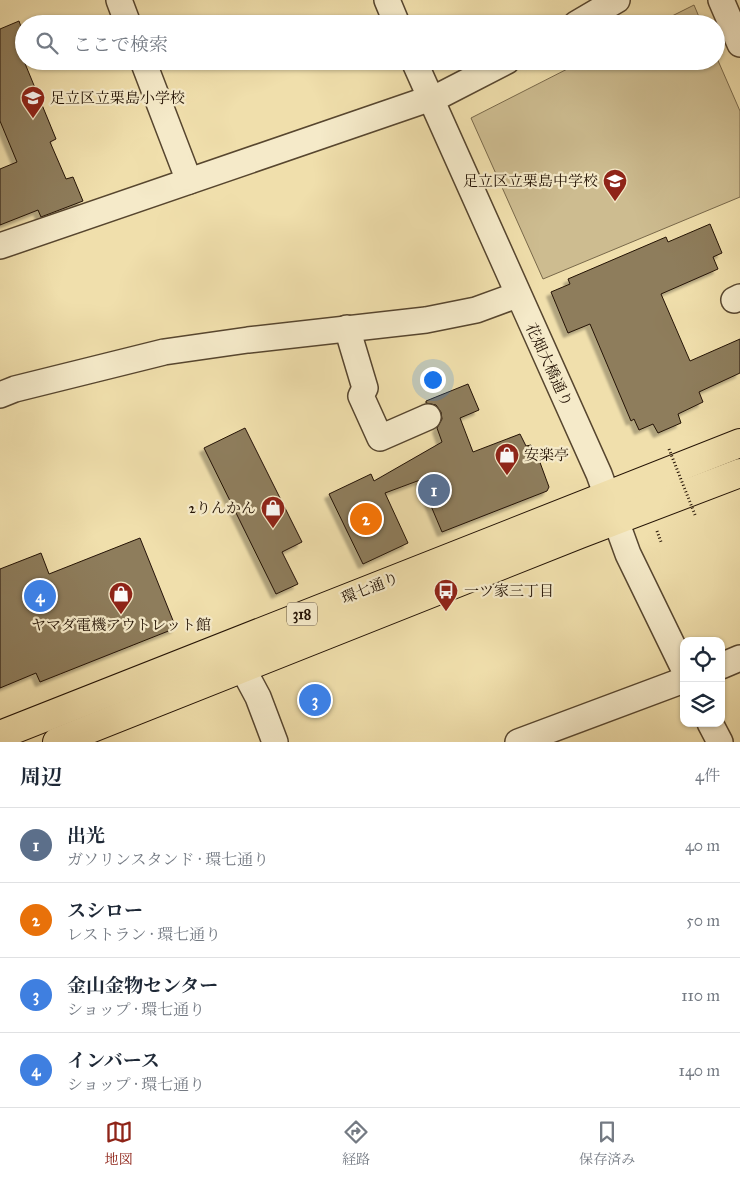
<!DOCTYPE html>
<html lang="ja">
<head>
<meta charset="utf-8">
<style>
  body { margin:0; font-family:"IM FELL Great Primer","Noto Serif JP",serif; background:#f2f2f3; color:#1f2937 }
  .controls { position:absolute; right:15px; bottom:15px; display:grid; overflow:hidden; border-radius:10px; box-shadow:0 1px 4px #0004 }
  .controls button { width:45px; height:45px; display:grid; place-items:center; padding:0; border:0; border-bottom:1px solid #e0e1e3; background:#fff; color:#1f2937; font:25px sans-serif }
  .you { position:absolute; left:432px; top:379px; width:18px; height:18px; margin:-12px; border:4px solid #fff; border-radius:50%; background:#1a73e8; box-shadow:0 0 0 8px #1a73e833 }
  .badge { display:grid; place-items:center; width:32px; height:32px; border-radius:50%; background:#8f2418; color:#fff; font-size:16px; font-weight:700 }
  .pin { position:absolute; translate:-50% -50%; border:2px solid #fff; box-shadow:0 1px 5px #0006 }
  .list { margin:0; padding:0; list-style:none }
  h2 { display:flex; justify-content:space-between; align-items:center; height:65px; margin:0; padding:0 20px; font-size:21px }
  h2 small { font-size:16px; font-weight:400; color:#747a83 }
  .list li { display:grid; grid-template-columns:32px 1fr auto; gap:15px; align-items:center; box-sizing:border-box; height:75px; padding:0 20px; border-top:1px solid #e0e1e3 }
  .list b { display:block; font-size:19px; white-space:nowrap }
  .list p { margin:0; font-size:16px; white-space:nowrap; color:#747a83 }
  .list em { font-size:16px; font-style:normal; color:#747a83 }
  .icon { flex:none; width:28px; height:28px; fill:none; stroke:currentColor; stroke-width:2; stroke-linecap:round; stroke-linejoin:round }
  .map { position:relative; flex:none; width:740px; height:742px; overflow:hidden }
  .search { position:absolute; background:#fff; box-shadow:0 1px 4px #0004; left:15px; right:15px; top:15px; height:55px; display:flex; align-items:center; gap:12px; box-sizing:border-box; padding:0 18px; border-radius:28px; color:#747a83; font-size:19px }
  .sheet { height:365px; background:#fff }
  nav { display:flex; justify-content:space-around; align-items:center; box-sizing:border-box; height:70px; border-top:1px solid #e0e1e3; background:#fff; font-size:14px; color:#747a83 }
  nav a { display:grid; justify-items:center; gap:2px }
  nav .on { color:#8f2418 }
  .map>svg:first-child { display:block }
  .green { fill:#cdbc90; stroke:#78684a }
  .building { fill:#8e7d5c; stroke:#241305; filter:url(#shadow) }
  .lines { fill:none; stroke-linecap:round; stroke-linejoin:round }
  .minor-casing { stroke:#57462f; stroke-width:28 }
  .major-casing { stroke:#241305; stroke-width:30 }
  .path { stroke:#241305; stroke-width:3; stroke-dasharray:1 2.5; stroke-linecap:butt }
  .minor { stroke:#f5eac9; stroke-width:25 }
  .major { stroke:#f0dfac; stroke-width:28 }
  .path-bridge { stroke:#241305; stroke-width:3; stroke-dasharray:1 2.5; stroke-linecap:butt }
  .labels { text-anchor:middle; dominant-baseline:central; stroke-width:4.5; stroke-linejoin:round; paint-order:stroke }
  .shield { fill:#f5eac9; stroke:#635440; stroke-width:1 }
  .shield-label { font-size:14px; font-weight:bold; fill:#241305 }
  .poi-label { font-size:15px; fill:#241305; stroke:#f5eac9; text-anchor:start }
  .street-label { font-size:15px; fill:#241305; stroke:#f5eac9 }
</style>
</head>
<body>
<div class="map">
<svg width="740" height="742" viewBox="0 0 740 742">
  <defs>
    <filter id="shadow"><feDropShadow dx="-4.5" dy="4.5" stdDeviation="1" flood-color="#0004"/></filter>
  </defs>
  <rect width="100%" height="100%" fill="#f0dfac"/>
  <filter id="stains"><feTurbulence type="fractalNoise" baseFrequency=".004" numOctaves="4"/><feColorMatrix values="0 0 0 0 .2 0 0 0 0 .09 0 0 0 0 .02 0 0 0 .5 -.17"/></filter>
  <radialGradient id="worn" r=".72"><stop offset=".6" stop-color="#630" stop-opacity="0"/><stop offset="1" stop-color="#630" stop-opacity=".3"/></radialGradient>
  <!-- green -->
  <g class="green">
    <path d="M694,5L702,24H656Z"/>
    <path d="M716,56L740,111V197L543,279L471,118L583,61H716Z"/>
  </g>
  <!-- building -->
  <g class="building">
    <path d="M19,21L24,35V61L56,139L50,142L66,179L73,177L83,201L41,217L38,210L0,225V169L17,162L0,121V29Z"/>
    <path d="M710,224L722,253L713,257L718,269L661,294L690,361L740,339V373L699,392L703,402L678,414L681,423L658,433L653,424L639,430L634,419L631,421L590,324L568,333L551,292L570,284L568,279L666,237L668,242Z"/>
    <path d="M468,384L479,410L460,418L473,452L520,434L526,446L531,445L538,457L549,487L547,491L442,532L420,480L385,493L408,543L363,564L329,494L371,474L374,481L442,442L437,428L442,419L441,412L436,405L426,403V401Z"/>
    <path d="M245,428L302,542L282,552L298,584L276,594L204,448Z"/>
    <path d="M140,538L176,628L40,682L36,673L0,688V569L41,553L49,574Z"/>
  </g>
  <g class="lines">
    <defs>
      <g id="minor">
        <path d="M119,0L128,24"/>
        <path d="M387,0L397,24"/>
        <path d="M721,0L740,44"/>
        <path d="M576,24L617,0"/>
        <path d="M143,61L189,181"/>
        <path d="M414,61L599,474L628,554L684,669"/>
        <path d="M0,246L443,94L507,61"/>
        <path d="M734,300L740,297"/>
        <path d="M347,328L365,388L361,396L380,438L428,417"/>
        <path d="M0,395L15,389L164,352L248,340L426,320L476,310L517,295"/>
        <path d="M721,666L740,658"/>
        <path d="M243,669L258,697L275,742"/>
        <path d="M710,723L720,742"/>
        <path d="M518,742L684,680"/>
      </g>
      <g id="major">
        <path d="M0,735L740,443"/>
        <path d="M57,742L580,534L740,473"/>
      </g>
    </defs>
    <!-- minor casing -->
    <use href="#minor" class="minor-casing"/>
    <!-- major casing -->
    <use href="#major" class="major-casing"/>
    <!-- path -->
    <path class="path" d="M657,531L661,542"/>
    <!-- minor -->
    <use href="#minor" class="minor"/>
    <!-- major -->
    <use href="#major" class="major"/>
    <!-- path-bridge -->
    <path class="path-bridge" d="M669,449L695,515"/>
  </g>
  <!-- icons -->
  <defs>
    <symbol id="school-pin" viewBox="-11 -11 22 30"><path d="M0 17L-7.5 6A9.5 9.5 0 1 1 7.5 6Z" fill="#8f2418" stroke="#f5eac9"/><path d="M0-5L7-2L0 1L-7-2ZM-4 1L0 2.5L4 1V4Q0 6-4 4Z" fill="#fff"/></symbol>
    <symbol id="shop-pin" viewBox="-11 -11 22 30"><path d="M0 17L-7.5 6A9.5 9.5 0 1 1 7.5 6Z" fill="#8f2418" stroke="#f5eac9"/><path d="M-5-2.5h2.3a2.7 3.5 0 0 1 5.4 0H5L5.5 6h-11ZM-1.5-2.5h3a1.5 2.3 0 0 0-3 0Z" fill="#fff"/></symbol>
    <symbol id="bus-pin" viewBox="-11 -11 22 30"><path d="M0 17L-7.5 6A9.5 9.5 0 1 1 7.5 6Z" fill="#8f2418" stroke="#f5eac9"/><path d="M-5-6H5V4H4V6H2V4H-2V6H-4V4H-5ZM-3.5-4V0h7V-4ZM-3.5 1.2v1.5H-2V1.2ZM2 1.2v1.5H3.5V1.2Z" fill="#fff"/></symbol>
  </defs>
  <g fill-rule="evenodd">
    <use href="#school-pin" x="19" y="84" width="28" height="38"/>
    <use href="#school-pin" x="601" y="167" width="28" height="38"/>
    <use href="#shop-pin" x="493" y="441" width="28" height="38"/>
    <use href="#shop-pin" x="259" y="494" width="28" height="38"/>
    <use href="#bus-pin" x="432" y="577" width="28" height="38"/>
    <use href="#shop-pin" x="107" y="580" width="28" height="38"/>
  </g>
  <g class="labels">
    <!-- shield labels -->
    <rect class="shield" x="287" y="602.5" width="30" height="23" rx="4"/>
    <g class="shield-label">
      <text x="302" y="614">318</text>
    </g>
    <!-- poi labels -->
    <g class="poi-label">
      <text x="50" y="98">足立区立栗島小学校</text>
      <text x="598" y="181" text-anchor="end">足立区立栗島中学校</text>
      <text x="524" y="455">安楽亭</text>
      <text x="256" y="508" text-anchor="end">2りんかん</text>
      <text x="464" y="591">一ツ家三丁目</text>
      <text x="121" y="625" text-anchor="middle">ヤマダ電機アウトレット館</text>
    </g>
    <!-- street labels -->
    <g class="street-label">
      <text transform="translate(549 365) rotate(65)">花畑大橋通り</text>
      <text transform="translate(370 588) rotate(-21)">環七通り</text>
    </g>
  </g>
  <rect width="100%" height="100%" filter="url(#stains)"/>
  <rect width="100%" height="100%" fill="url(#worn)"/>
</svg>
<div class="controls">
<button><svg class="icon" aria-label="locate" viewBox="0 0 24 24"><circle cx="12" cy="12" r="6"/><path d="M12 2v4M12 18v4M2 12h4M18 12h4"/></svg></button>
<button><svg class="icon" aria-label="layers" viewBox="0 0 24 24"><path d="M12 4l9 5-9 5-9-5zM3 14l9 5 9-5"/></svg></button>
</div>
<div class="you"></div>
<div class="pin badge" style="left:434px;top:490px;background:#5c6f8a">1</div>
<div class="pin badge" style="left:366px;top:519px;background:#e8710a">2</div>
<div class="pin badge" style="left:315px;top:700px;background:#3f7fe0">3</div>
<div class="pin badge" style="left:40px;top:596px;background:#3f7fe0">4</div>
<div class="search"><svg class="icon" aria-label="search" viewBox="0 0 24 24"><circle cx="10" cy="10" r="6"/><path d="M15 15l6 6"/></svg>ここで検索</div>
</div>
<section class="sheet">
<h2>周辺<small>4件</small></h2>
<ul class="list">
<li><span class="badge" style="background:#5c6f8a">1</span><div><b>出光</b><p>ガソリンスタンド · 環七通り</p></div><em>40 m</em></li>
<li><span class="badge" style="background:#e8710a">2</span><div><b>スシロー</b><p>レストラン · 環七通り</p></div><em>50 m</em></li>
<li><span class="badge" style="background:#3f7fe0">3</span><div><b>金山金物センター</b><p>ショップ · 環七通り</p></div><em>110 m</em></li>
<li><span class="badge" style="background:#3f7fe0">4</span><div><b>インバース</b><p>ショップ · 環七通り</p></div><em>140 m</em></li>
</ul>
</section>
<nav>
<a class="on"><svg class="icon" aria-label="map" viewBox="0 0 24 24"><path d="M3 6l6-2 6 2 6-2v14l-6 2-6-2-6 2zM9 4v14M15 6v14"/></svg>地図</a>
<a><svg class="icon" aria-label="directions" viewBox="0 0 24 24"><path d="M12 3l9 9-9 9-9-9zM9 14v-3h6M13 9l2 2-2 2"/></svg>経路</a>
<a><svg class="icon" aria-label="saved" viewBox="0 0 24 24"><path d="M7 4h10v16l-5-4-5 4z"/></svg>保存済み</a>
</nav>
</body>
</html>
